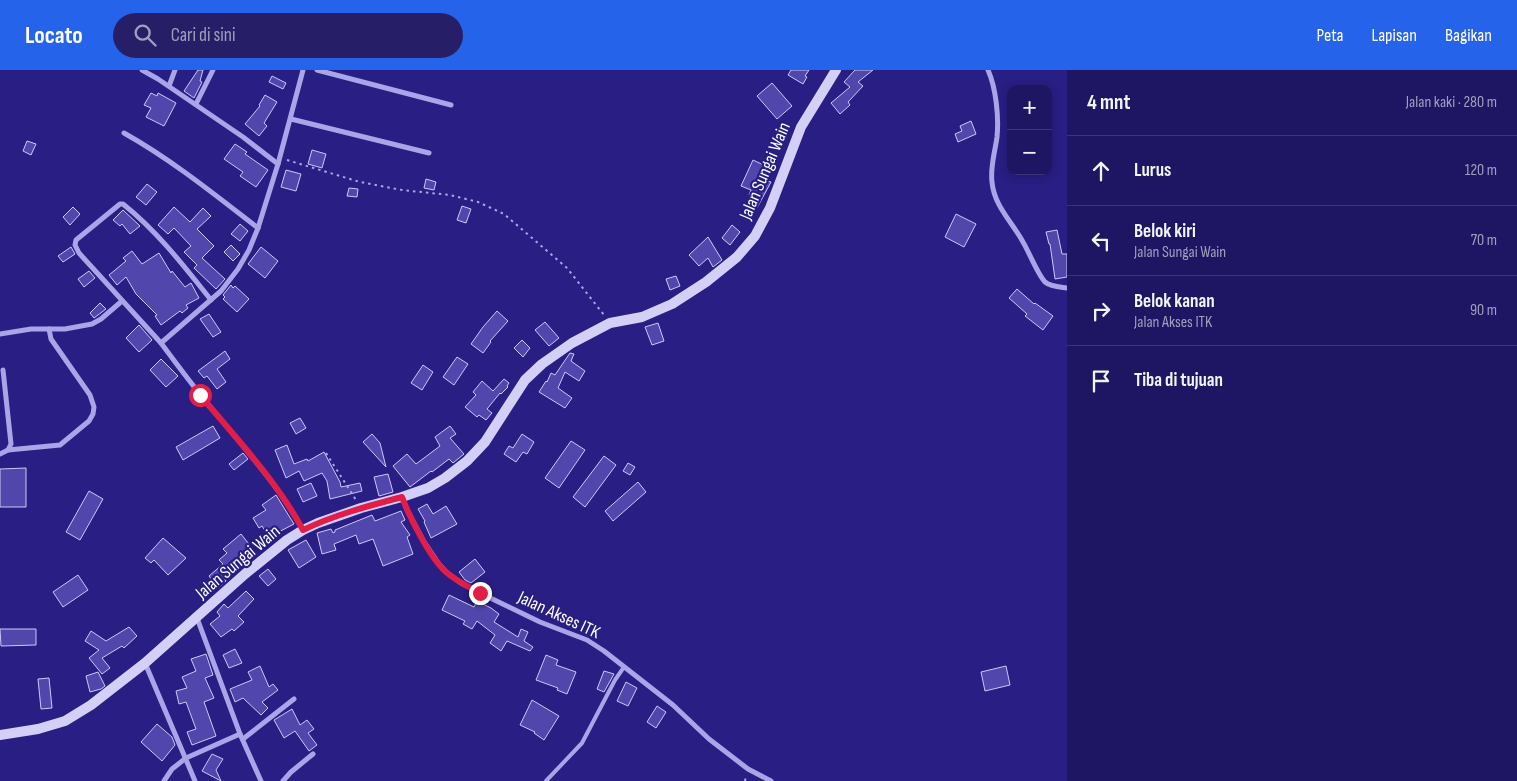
<!DOCTYPE html>
<html lang="id">
<head>
<meta charset="utf-8">
<style>
  body { margin:0; font-family:"Sofia Sans Condensed",sans-serif; background:#261f68; color:#f1f3f6 }
  .controls { position:absolute; right:15px; top:15px; display:grid; overflow:hidden; border-radius:10px; box-shadow:0 2px 8px #0003 }
  .controls button { width:45px; height:45px; display:grid; place-items:center; padding:0; border:0; border-bottom:1px solid #3c3577; background:#1e1662; color:#f1f3f6; font:25px sans-serif }
  .stop { position:absolute; width:15px; height:15px; margin:-11px; border:4px solid #e11d48; border-radius:50%; background:#fff }
  .stop.end { background:#e11d48; border-color:#fff; box-shadow:0 1px 5px #0008 }
  .list { margin:0; padding:0; list-style:none }
  h2 { display:flex; justify-content:space-between; align-items:center; height:65px; margin:0; padding:0 20px; font-size:21px }
  h2 small { font-size:16px; font-weight:400; color:#a19fbe }
  .list li { display:grid; grid-template-columns:32px 1fr auto; gap:15px; align-items:center; box-sizing:border-box; height:70px; padding:0 20px; border-top:1px solid #3c3577 }
  .list b { display:block; font-size:19px; white-space:nowrap }
  .list p { margin:0; font-size:16px; white-space:nowrap; color:#a19fbe }
  .list em { font-size:16px; font-style:normal; color:#a19fbe }
  .icon { flex:none; width:28px; height:28px; fill:none; stroke:currentColor; stroke-width:2; stroke-linecap:round; stroke-linejoin:round }
  .map { position:relative; flex:none; width:1067px; height:711px; overflow:hidden }
  header { display:flex; align-items:center; gap:30px; box-sizing:border-box; height:70px; padding:0 25px; background:#2563eb; color:#fff }
  header strong { font-size:24px }
  nav { display:flex; gap:28px; margin-inline-start:auto; font-size:18px }
  .search { width:350px; height:45px; background:#261f68; display:flex; align-items:center; gap:12px; box-sizing:border-box; padding:0 18px; border-radius:28px; color:#a19fbe; font-size:19px }
  main { display:flex }
  aside { flex:1; background:#1e1662 }
  .map>svg:first-child { display:block }
  .building { fill:#5046ab; stroke:#ccc9f7 }
  .lines { fill:none; stroke-linecap:round; stroke-linejoin:round }
  .path { stroke:#aaa4e9; stroke-width:2; stroke-dasharray:2.5 4; stroke-linecap:butt }
  .lane { stroke:#aaa4e9; stroke-width:4 }
  .street { stroke:#aaa4e9; stroke-width:5 }
  .secondary { stroke:#d4cff7; stroke-width:10 }
  .route { stroke:#e11d48; stroke-width:6 }
  .labels { text-anchor:middle; dominant-baseline:central; stroke-width:4.5; stroke-linejoin:round; paint-order:stroke }
  .street-label { font-size:18px; fill:#fff; stroke:#281e83 }
</style>
</head>
<body>
<header>
<strong>Locato</strong>
<div class="search"><svg class="icon" aria-label="search" viewBox="0 0 24 24"><circle cx="10" cy="10" r="6"/><path d="M15 15l6 6"/></svg>Cari di sini</div>
<nav><a>Peta</a><a>Lapisan</a><a>Bagikan</a></nav>
</header>
<main>
<div class="map">
<svg width="1067" height="711" viewBox="0 0 1067 711">
  <rect width="100%" height="100%" fill="#281e83"/>
  <!-- building -->
  <g class="building">
    <path d="M198,0H203L200,11L202,12L194,28L184,21Z"/>
    <path d="M791,0H809L805,6L807,7L803,14L788,5Z"/>
    <path d="M855,0H873L858,12L863,16L848,32L850,35L840,44L831,33L850,17L844,12Z"/>
    <path d="M272,6L286,13L283,19L269,12Z"/>
    <path d="M772,13L792,36L777,49L757,26Z"/>
    <path d="M151,23L157,26L158,23L176,33L164,56L146,47L151,38L144,35Z"/>
    <path d="M265,25L277,32L264,53L267,56L259,66L245,54L260,36L259,35Z"/>
    <path d="M971,51L976,64L958,72L955,64L962,61L960,56Z"/>
    <path d="M27,71L36,74L31,85L23,81Z"/>
    <path d="M235,74L247,82L245,84L268,100L256,117L240,106L243,102L224,89Z"/>
    <path d="M312,80L326,84L322,98L308,94Z"/>
    <path d="M753,90L772,99L767,111L771,112L757,138L749,134L753,129L749,125L751,120L741,116Z"/>
    <path d="M286,100L301,104L296,121L281,117Z"/>
    <path d="M426,109L436,112L434,120L424,118Z"/>
    <path d="M147,114L157,122L146,135L136,127Z"/>
    <path d="M349,118L358,119L357,127L347,126Z"/>
    <path d="M462,136L471,139L466,153L457,150Z"/>
    <path d="M73,137L80,144L70,155L63,147Z"/>
    <path d="M174,137L190,152L203,138L211,146L197,159L214,176L202,188L225,209L216,219L194,198L197,195L184,182L191,176L174,158L168,164L158,155Z"/>
    <path d="M123,140L140,156L130,164L122,154L120,156L113,150Z"/>
    <path d="M956,144L976,154L964,177L945,167Z"/>
    <path d="M240,154L248,161L240,171L231,164Z"/>
    <path d="M732,155L740,162L730,175L722,168Z"/>
    <path d="M1057,160L1062,184H1067V207L1055,209L1050,174H1049L1046,162Z"/>
    <path d="M708,167L722,190L713,197L708,188L699,196L689,185Z"/>
    <path d="M231,175L240,184L233,191L224,182Z"/>
    <path d="M71,177L75,184L63,192L58,186Z"/>
    <path d="M261,177L278,191L265,208L248,194Z"/>
    <path d="M132,181L142,194L159,183L171,203L172,201L185,217L191,213L199,228L186,235L188,238L182,243L180,241L161,255L155,246L157,245L136,224L126,207L117,215L109,205L126,191L123,188Z"/>
    <path d="M89,201L95,208L84,217L78,209Z"/>
    <path d="M676,206L680,216L670,220L666,209Z"/>
    <path d="M231,215L233,218L235,216L249,229L237,242L223,229L225,227L223,225Z"/>
    <path d="M1017,219L1034,234L1035,233L1053,246L1043,260L1025,246L1027,244L1009,228Z"/>
    <path d="M100,233L106,239L94,248L90,243Z"/>
    <path d="M497,241L508,251L490,271L491,272L483,283L471,274L483,257Z"/>
    <path d="M209,244L221,262L213,267L200,249Z"/>
    <path d="M545,252L559,268L549,276L535,260Z"/>
    <path d="M658,253L664,271L652,275L645,257Z"/>
    <path d="M139,255L152,270L139,282L126,268Z"/>
    <path d="M522,270L530,278L523,287L514,278Z"/>
    <path d="M225,281L230,289L217,299L226,312L217,319L207,306L204,308L198,301Z"/>
    <path d="M570,283L574,284L571,291L585,301L579,311L565,302L558,318L572,328L565,338L539,322L546,311L547,312L551,303L555,305Z"/>
    <path d="M457,287L468,294L454,315L443,307Z"/>
    <path d="M161,289L178,306L166,317L150,300Z"/>
    <path d="M423,295L433,302L422,320L411,313Z"/>
    <path d="M504,309L509,313L507,316L508,317L501,324L500,323L487,339L492,343L486,350L479,345L477,347L465,337L476,325L473,322L482,311L493,321Z"/>
    <path d="M300,348L306,358L296,364L290,353Z"/>
    <path d="M213,356L220,368L183,390L176,377Z"/>
    <path d="M450,356L456,364L450,368L464,384L453,393L449,389L432,402L431,401L410,417L393,396L407,384L416,394L440,376L435,367Z"/>
    <path d="M372,364L380,373L386,397L363,372Z"/>
    <path d="M522,364L534,372L527,384L523,382L516,392L504,384L509,376L513,378Z"/>
    <path d="M571,371L585,380L559,418L545,408Z"/>
    <path d="M287,375L294,394L307,389L308,391L324,382L340,412L341,417L360,413L362,421L330,429L327,411L322,403L304,411L299,401L286,408L275,380Z"/>
    <path d="M243,383L248,389L234,400L229,394Z"/>
    <path d="M604,386L616,395L585,437L573,427Z"/>
    <path d="M628,393L635,397L630,405L623,401Z"/>
    <path d="M26,398V437H0V399Z"/>
    <path d="M388,404L393,422L379,426L374,407Z"/>
    <path d="M638,412L646,422L613,451L605,441Z"/>
    <path d="M311,413L317,426L303,432L297,419Z"/>
    <path d="M89,421L103,429L80,470L66,462Z"/>
    <path d="M276,425L294,454L269,467L262,456L259,458L253,448L266,440L262,435Z"/>
    <path d="M427,434L433,444L446,436L457,454L431,468L424,452L425,451L418,439Z"/>
    <path d="M401,441L405,450L401,452L410,465L407,467L413,484L383,496L373,469L359,474L356,465L334,474L336,480L322,484L317,463L331,459L333,463L335,462V460L372,445L375,451Z"/>
    <path d="M241,464L256,483L248,490L247,488L224,508L226,511L218,518L209,506L223,494L219,490L227,483L223,479Z"/>
    <path d="M163,468L186,488L168,505L154,490L151,493L145,488Z"/>
    <path d="M306,470L316,487L299,498L288,480Z"/>
    <path d="M475,489L485,502L471,513L465,510L459,502Z"/>
    <path d="M268,499L276,509L268,516L259,506Z"/>
    <path d="M78,505L88,520L63,537L53,522Z"/>
    <path d="M246,521L254,529L238,546L244,552L234,561L232,559L221,567L210,554L220,546L217,542L224,534L228,538Z"/>
    <path d="M449,525L474,537L477,531L491,538L499,544L494,552L518,567L521,559L528,562L524,571L533,577L530,581L507,571L501,581L490,573L495,565L477,551L472,559L463,554L465,551L442,540Z"/>
    <path d="M129,557L137,566L124,578L122,576L102,588L110,598L102,604L89,588L99,580L85,571L91,561L106,571Z"/>
    <path d="M0,559H36V575L1,576Z"/>
    <path d="M235,579L242,593L229,598L223,585Z"/>
    <path d="M206,584L213,605L205,608L214,628L204,632L216,666L192,675L187,662L196,659L186,632L179,634L176,621L187,618L182,607L196,601L191,589Z"/>
    <path d="M546,585L558,590L556,595L576,602L567,624L557,620L558,618L536,610Z"/>
    <path d="M260,596L269,617L273,614L278,620L262,632L268,638L261,645L243,628L235,632L230,619L252,610L248,602Z"/>
    <path d="M1006,596L1010,615L985,621L981,602Z"/>
    <path d="M604,601L614,604L604,622L597,619Z"/>
    <path d="M98,602L105,616L101,619L90,622L86,606Z"/>
    <path d="M49,608L52,638L41,639L38,609Z"/>
    <path d="M626,612L637,618L628,636L617,631Z"/>
    <path d="M532,630L559,646L544,670L534,663L535,662L520,655Z"/>
    <path d="M657,636L666,642L656,658L647,652Z"/>
    <path d="M292,639L300,655L307,650L314,659L308,663L317,675L309,681L295,661L284,668L274,650Z"/>
    <path d="M157,654L172,667L175,675L162,691L141,672Z"/>
    <path d="M212,684L223,689L216,700L221,711L202,701Z"/>
  </g>
  <g class="lines">
    <!-- path -->
    <g class="path">
      <path d="M287,90L360,112L402,120L450,125L478,132L504,144L567,198L604,245"/>
      <path d="M326,383L356,430"/>
      <path d="M745,711L746,706"/>
    </g>
    <!-- lane -->
    <path class="lane" d="M546,711L582,673L615,610L624,597"/>
    <!-- street -->
    <g class="street">
      <path d="M142,0L158,9L243,67L278,94"/>
      <path d="M317,0L451,35"/>
      <path d="M988,0C996,18 999,47 997,67C995,82 990,97 992,112C994,136 1013,153 1023,172C1029,182 1038,205 1045,212C1051,217 1060,217 1067,218"/>
      <path d="M169,16L175,0"/>
      <path d="M196,34L213,0"/>
      <path d="M291,49L429,83"/>
      <path d="M124,63C172,90 214,124 258,158"/>
      <path d="M0,264L31,259H65L92,254L101,249L122,231"/>
      <path d="M161,273L79,183L75,175L76,170L120,134H123C157,161 184,196 211,230"/>
      <path d="M8,380L60,375L89,351L93,344L94,337L90,325L51,269L49,259"/>
      <path d="M0,384L8,380L11,374L3,300"/>
      <path d="M402,427L407,440L424,472L438,493L446,502L461,513L480,523L540,552L587,570L604,581L673,635L709,669L748,699L771,711"/>
      <path d="M303,460C279,416 245,379 213,340C195,319 178,296 161,273L221,221L238,199L249,180L258,158L278,94L303,0"/>
      <path d="M197,548L240,664L261,711"/>
      <path d="M145,593L195,711"/>
      <path d="M243,669L294,629"/>
      <path d="M164,711L172,699L186,688L240,664"/>
      <path d="M283,711L291,702L313,684"/>
    </g>
    <!-- secondary -->
    <path class="secondary" d="M0,665L38,659L65,651L91,635L145,593L245,504L287,470L303,460L318,453L361,438L402,427L428,418L445,408L467,391L485,372L525,310L542,294L572,273L610,253L642,247L672,234L706,212L737,187L755,166L770,138L801,57L836,0"/>
  </g>
  <g class="lines">
    <!-- route -->
    <path class="route" d="M200,325C236,368 276,410 303,460C334,445 368,436 402,427C410,448 430,488 446,502C456,511 469,517 480,523"/>
  </g>
  <g class="labels">
    <!-- street labels -->
    <g class="street-label">
      <text transform="translate(765 101) rotate(-67)">Jalan Sungai Wain</text>
      <text transform="translate(238 492) rotate(-40)">Jalan Sungai Wain</text>
      <text transform="translate(559 545) rotate(25)">Jalan Akses ITK</text>
    </g>
  </g>
</svg>
<div class="controls">
<button>+</button>
<button>−</button>
</div>
<div class="stop" style="left:200px;top:325px"></div>
<div class="stop end" style="left:480px;top:523px"></div>
</div>
<aside>
<h2>4 mnt<small>Jalan kaki · 280 m</small></h2>
<ul class="list">
<li><svg class="icon" aria-label="ahead" viewBox="0 0 24 24"><path d="M12 20V5M6 11l6-6 6 6"/></svg><div><b>Lurus</b></div><em>120 m</em></li>
<li><svg class="icon" aria-label="left" viewBox="0 0 24 24"><path d="M17 20v-9H6M10 6l-5 5 5 5"/></svg><div><b>Belok kiri</b><p>Jalan Sungai Wain</p></div><em>70 m</em></li>
<li><svg class="icon" aria-label="right" viewBox="0 0 24 24"><path d="M7 20v-9h11M14 6l5 5-5 5"/></svg><div><b>Belok kanan</b><p>Jalan Akses ITK</p></div><em>90 m</em></li>
<li><svg class="icon" aria-label="arrive" viewBox="0 0 24 24"><path d="M6 21V4h12l-3 4 3 4H6"/></svg><div><b>Tiba di tujuan</b></div></li>
</ul>
</aside>
</main>
</body>
</html>
